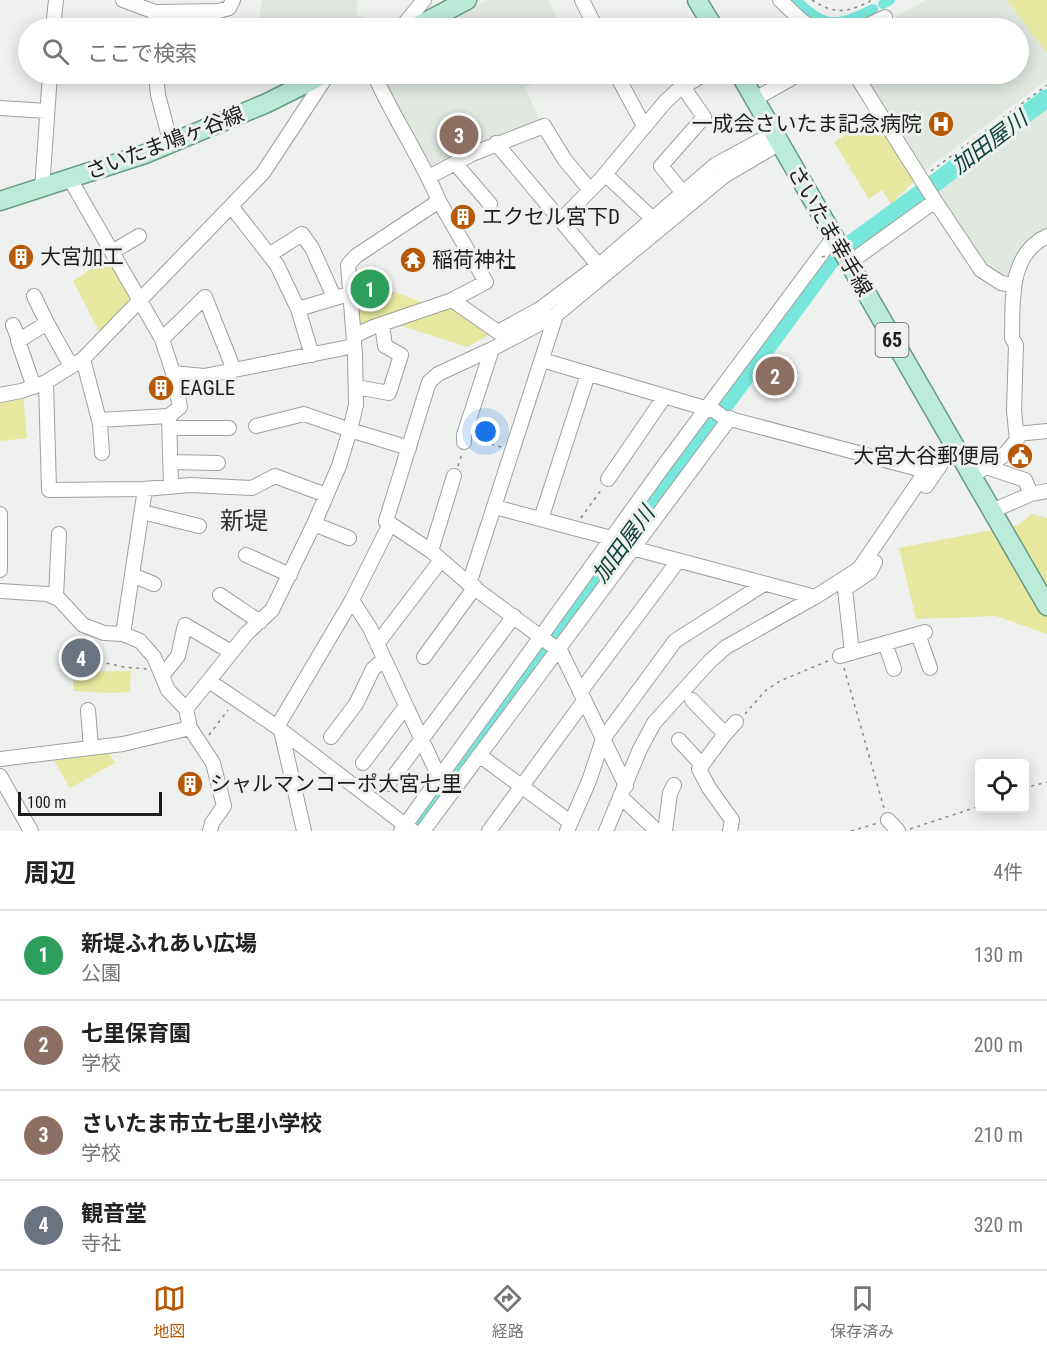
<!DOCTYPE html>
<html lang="ja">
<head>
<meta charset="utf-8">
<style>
  body { margin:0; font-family:"Roboto Condensed","Noto Sans JP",sans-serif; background:#f2f2f2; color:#222 }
  .controls { position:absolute; right:18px; bottom:18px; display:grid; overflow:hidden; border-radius:6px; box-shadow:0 3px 15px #0003 }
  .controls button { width:54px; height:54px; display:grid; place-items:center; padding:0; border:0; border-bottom:2px solid #e0e0e0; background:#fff; color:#222; font:30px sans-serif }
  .scale { position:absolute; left:18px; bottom:15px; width:144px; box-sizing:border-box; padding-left:6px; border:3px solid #1d1e1d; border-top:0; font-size:16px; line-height:21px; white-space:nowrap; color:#1d1e1d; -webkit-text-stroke:4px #eef1ee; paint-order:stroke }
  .you { position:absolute; left:486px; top:432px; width:21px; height:21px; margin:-15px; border:4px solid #fff; border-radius:50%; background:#1a73e8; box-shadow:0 0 0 9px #1a73e833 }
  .badge { display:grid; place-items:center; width:39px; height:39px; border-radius:50%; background:#b65806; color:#fff; font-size:20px; font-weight:700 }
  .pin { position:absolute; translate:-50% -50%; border:3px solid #fff; box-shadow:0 2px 6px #0006 }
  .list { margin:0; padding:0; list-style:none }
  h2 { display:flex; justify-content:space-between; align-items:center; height:78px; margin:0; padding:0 24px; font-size:26px }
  h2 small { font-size:20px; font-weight:400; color:#767676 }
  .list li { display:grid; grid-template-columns:39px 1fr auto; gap:18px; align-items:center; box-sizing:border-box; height:90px; padding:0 24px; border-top:2px solid #e0e0e0 }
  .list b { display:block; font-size:22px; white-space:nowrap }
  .list p { margin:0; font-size:20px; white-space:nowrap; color:#767676 }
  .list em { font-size:20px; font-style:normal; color:#767676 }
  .icon { flex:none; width:33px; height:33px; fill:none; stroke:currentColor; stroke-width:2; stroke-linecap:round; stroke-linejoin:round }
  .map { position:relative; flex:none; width:1047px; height:831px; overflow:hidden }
  .search { position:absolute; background:#fff; box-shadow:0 3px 15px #0003; left:18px; right:18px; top:18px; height:66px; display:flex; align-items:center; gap:15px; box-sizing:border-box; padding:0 21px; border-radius:33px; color:#767676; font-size:22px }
  .sheet { height:438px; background:#fff }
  nav { display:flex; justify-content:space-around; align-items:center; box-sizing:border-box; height:84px; border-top:2px solid #e0e0e0; background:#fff; font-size:16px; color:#767676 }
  nav a { display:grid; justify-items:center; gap:3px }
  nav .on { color:#b65806 }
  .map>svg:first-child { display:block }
  .built { fill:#dfe7df }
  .green { fill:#e6e89f }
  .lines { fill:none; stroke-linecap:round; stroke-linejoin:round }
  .canal { stroke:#77e7db; stroke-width:10 }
  .river { stroke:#77e7db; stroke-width:18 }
  .minor-casing { stroke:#9ea09e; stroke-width:16 }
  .major-casing { stroke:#689b86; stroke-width:21 }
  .path { stroke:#878987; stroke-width:1.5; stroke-dasharray:3 4.5; stroke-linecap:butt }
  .minor { stroke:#fff; stroke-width:14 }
  .major { stroke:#bcebd9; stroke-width:18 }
  .path-bridge { stroke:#878987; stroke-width:1.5; stroke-dasharray:3 4.5; stroke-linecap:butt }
  .labels { text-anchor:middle; stroke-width:6; stroke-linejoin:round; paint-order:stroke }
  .shield { fill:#eef1ee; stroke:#5c5d5c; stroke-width:1.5 }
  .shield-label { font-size:20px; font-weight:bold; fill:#1d1e1d }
  .poi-label { font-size:21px; fill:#1d1e1d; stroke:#eef1ee; text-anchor:start }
  .street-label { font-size:21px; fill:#1d1e1d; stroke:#eef1ee }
  .water-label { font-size:22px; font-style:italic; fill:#0c413c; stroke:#eef1ee }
  .quarter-label { font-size:24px; fill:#2e302e; stroke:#eef1ee }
</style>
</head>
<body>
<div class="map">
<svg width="1047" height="831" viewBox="0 0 1047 831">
  <rect width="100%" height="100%" fill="#eef1ee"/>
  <path class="built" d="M262,0H357V15L372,20L377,28H328L258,22Z
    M487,0H549L560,28H426Z
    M926,0H1007L1047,53V80L925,170L861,74H1018V28H877Z
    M378,74H560L525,87L540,122L433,172Z
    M1047,108V232L1014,265L1010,275L1002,278L983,263L934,191Z"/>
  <path class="green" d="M1007,0H1047V53Z
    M872,118L915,180L891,204L882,190L869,199L834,142Z
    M108,258L132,301L101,335L73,281Z
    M350,275L426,304L355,331Z
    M447,304L491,334L467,347L393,323Z
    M23,394L27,438L0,441V398Z
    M1032,514L1047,518V634L996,616L916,619L899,548L1018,525Z
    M131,671L130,692L109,693L73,691V672Z
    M109,753L115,763L70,788L54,761Z"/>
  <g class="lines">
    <path class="canal" d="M796,0C826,29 837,27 873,9
      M883,4L890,0"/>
    <path class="river" d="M931,186L1047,98
      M852,243L921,193
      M413,831L833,257"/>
    <g class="minor-casing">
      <path id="minor" d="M123,0L155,12L219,11L229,8L233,0
        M582,0L596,28
        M780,0L801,20L812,28
        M155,12L156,28
        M53,28L56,0
        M401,28L424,0
        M784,28L801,20
        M862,28L885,17
        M156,74L158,95L171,144
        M616,74L644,126
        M855,74L935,201L981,270L1001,283L1013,285
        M755,99L799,74
        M0,108L47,111
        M496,143L598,265
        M455,163L490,204
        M605,174L653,219
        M429,177L472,154L544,126L565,160L590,190
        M70,179L162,339L173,373L180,407L169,416L171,486
        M42,189L50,74
        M683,193L661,166L704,117L683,87
        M439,201L486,282L452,300
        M231,206L277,265L298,309L312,355
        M561,220L601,179L665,102L679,89L705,74
        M112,252L139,236
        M269,255L302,234L312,248L334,297
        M849,263L935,201
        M34,296L47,323L71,366
        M298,309L342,296
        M13,325L19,340
        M354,336L373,327L452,300L498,332L540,309L605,260L715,165L774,133
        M162,339L205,297L234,370
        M83,359L100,424L102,453
        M542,360L715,411L723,417L926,471L859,569L815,597L726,647L710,661L654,723L640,749L606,831
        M173,373L204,376L354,346
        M46,382L49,490L144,489L190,485L252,488L275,476L326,495
        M34,387L18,341L47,323
        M356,387L389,393L401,355L385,346L382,324
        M0,395L21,391L46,382L83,359L263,173L328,74
        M99,420L169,416
        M256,426L304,414L350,430L409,448
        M170,428H229
        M1017,434L1047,431
        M464,442V435L492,349
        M170,462L218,463
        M986,467L1025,480L1031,494
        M972,476L1003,456L1017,440L1014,411L1016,345L1012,338C1013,301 1008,255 1047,236
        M608,479L665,396
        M926,486L954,445
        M495,507L611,538L632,548L815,597
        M992,511L1031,494L1047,491
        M142,512L199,526
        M0,514V570
        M541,519L588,374
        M314,524L349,538
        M431,551L454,476
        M246,555L290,575
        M132,575L154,584
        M469,584L556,315
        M0,591L47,594L59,599L83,625L104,633L123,634L140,641L154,657L168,690L186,709L190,728L213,763L224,806L212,823L210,831
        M220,595L260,622
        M56,597L59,534
        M352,600L370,628L439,777
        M123,634L145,489
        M918,634L930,668
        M885,643L894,669
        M377,644L441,560
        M852,653L845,589L870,572L875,562L867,559
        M840,656L925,632
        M424,657L475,587
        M162,676L178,656L185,625L231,652
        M209,681L277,727L413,831
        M580,692L678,561
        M692,700L725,734
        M186,709L247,633L272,610L314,524L339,466L350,430L356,405L355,354L348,265L356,256L439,201C421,157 393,118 374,74
        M88,710L91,748
        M277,727L352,600L390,524
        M281,730L304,831
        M331,737L356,704L373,669L384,659
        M679,740L702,765
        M479,755L570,822
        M0,759L123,744L190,728
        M363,763L406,706
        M0,776L31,831
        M388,784L514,616
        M626,786L561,652L469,584L431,551L386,521L429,382L438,374L492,349L556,315L724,176L780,143
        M621,797L657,831
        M888,820L898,831
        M401,831L665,464L834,237
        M423,831L730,418
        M489,831L584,701
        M567,831L589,781L603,739L675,641L764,584
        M665,831L670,793L674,785
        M730,831L732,820L709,788L699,769L725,734L736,722"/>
    </g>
    <g class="major-casing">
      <path id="major" d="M697,0L714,28
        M414,28L467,0
        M740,74L1047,606
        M0,201L145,154L267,103L325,74"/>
    </g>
    <path class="path" d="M812,0C835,15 848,13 872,0
      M931,171L1047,85
      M477,439L501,447
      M458,466L462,454
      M581,518L601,490
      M92,660L124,667L147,669
      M844,668L884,808
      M745,714L765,691L780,681L828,661
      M209,735L228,710
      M1024,788L1047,782
      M910,829L980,806
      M851,831L878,823"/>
    <use href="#minor" class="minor"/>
    <use href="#major" class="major"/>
    <path class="path-bridge" d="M822,257L857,248"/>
  </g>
  <defs>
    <g id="hospital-disc" transform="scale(1.35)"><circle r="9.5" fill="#b65806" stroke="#eef1ee"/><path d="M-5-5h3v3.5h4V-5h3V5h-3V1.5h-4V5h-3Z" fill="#fff"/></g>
    <g id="building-disc" transform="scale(1.35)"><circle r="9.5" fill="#b65806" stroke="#eef1ee"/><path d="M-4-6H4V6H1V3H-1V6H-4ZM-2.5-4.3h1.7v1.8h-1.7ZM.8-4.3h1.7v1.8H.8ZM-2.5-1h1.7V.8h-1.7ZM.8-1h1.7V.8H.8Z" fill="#fff"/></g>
    <g id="temple-disc" transform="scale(1.35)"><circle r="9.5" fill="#b65806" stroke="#eef1ee"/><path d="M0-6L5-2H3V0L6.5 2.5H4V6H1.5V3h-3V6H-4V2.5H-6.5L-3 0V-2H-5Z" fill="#fff"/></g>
    <g id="civic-disc" transform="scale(1.35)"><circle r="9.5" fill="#b65806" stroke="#eef1ee"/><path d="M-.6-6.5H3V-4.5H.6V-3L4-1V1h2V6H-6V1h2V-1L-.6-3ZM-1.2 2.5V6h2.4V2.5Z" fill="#fff"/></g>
  </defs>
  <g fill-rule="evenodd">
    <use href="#hospital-disc" x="941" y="124"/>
    <use href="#building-disc" x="463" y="217"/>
    <use href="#building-disc" x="21" y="257"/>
    <use href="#temple-disc" x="413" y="260"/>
    <use href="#building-disc" x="161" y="388"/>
    <use href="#civic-disc" x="1020" y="456"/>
    <use href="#building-disc" x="190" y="784"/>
  </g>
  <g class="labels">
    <rect class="shield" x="875.5" y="323" width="33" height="34" rx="4.5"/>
    <g class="shield-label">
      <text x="892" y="347">65</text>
    </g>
    <g class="poi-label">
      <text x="922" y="131" text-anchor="end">一成会さいたま記念病院</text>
      <text x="482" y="224">エクセル宮下D</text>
      <text x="40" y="264">大宮加工</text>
      <text x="432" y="267">稲荷神社</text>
      <text x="180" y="395">EAGLE</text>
      <text x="1000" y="463" text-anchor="end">大宮大谷郵便局</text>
      <text x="210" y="791">シャルマンコーポ大宮七里</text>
    </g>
    <g class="street-label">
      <text transform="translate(165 143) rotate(-21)" y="7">さいたま鳩ヶ谷線</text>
      <text transform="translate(830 231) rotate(60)" y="7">さいたま幸手線</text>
    </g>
    <g class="water-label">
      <text transform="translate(989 142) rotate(-37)" y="8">加田屋川</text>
      <text transform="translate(623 544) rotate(-54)" y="8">加田屋川</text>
    </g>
    <g class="quarter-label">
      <text x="244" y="529">新堤</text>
    </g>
  </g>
</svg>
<div class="controls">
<button><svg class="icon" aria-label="locate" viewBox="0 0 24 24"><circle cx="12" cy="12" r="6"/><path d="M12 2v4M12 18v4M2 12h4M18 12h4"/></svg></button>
</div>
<div class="scale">100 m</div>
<div class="you"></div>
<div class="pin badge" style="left:370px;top:289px;background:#2e9e5b">1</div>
<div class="pin badge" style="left:775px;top:376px;background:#8d6e63">2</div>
<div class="pin badge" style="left:459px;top:135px;background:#8d6e63">3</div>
<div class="pin badge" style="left:81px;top:658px;background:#6b7280">4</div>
<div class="search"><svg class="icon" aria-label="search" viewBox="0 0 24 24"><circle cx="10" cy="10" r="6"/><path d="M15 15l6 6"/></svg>ここで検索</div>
</div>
<section class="sheet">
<h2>周辺<small>4件</small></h2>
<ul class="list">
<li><span class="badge" style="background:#2e9e5b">1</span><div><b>新堤ふれあい広場</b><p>公園</p></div><em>130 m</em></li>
<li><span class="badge" style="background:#8d6e63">2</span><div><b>七里保育園</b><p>学校</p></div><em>200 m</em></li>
<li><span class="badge" style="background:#8d6e63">3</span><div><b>さいたま市立七里小学校</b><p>学校</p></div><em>210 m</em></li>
<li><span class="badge" style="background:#6b7280">4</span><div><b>観音堂</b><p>寺社</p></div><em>320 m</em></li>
</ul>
</section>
<nav>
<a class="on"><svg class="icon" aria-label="map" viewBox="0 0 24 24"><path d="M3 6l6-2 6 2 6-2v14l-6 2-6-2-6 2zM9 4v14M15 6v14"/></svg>地図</a>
<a><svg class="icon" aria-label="directions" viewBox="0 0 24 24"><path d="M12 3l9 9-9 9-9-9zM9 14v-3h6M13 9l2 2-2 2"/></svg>経路</a>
<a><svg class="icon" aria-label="saved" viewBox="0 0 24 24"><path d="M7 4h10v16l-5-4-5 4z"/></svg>保存済み</a>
</nav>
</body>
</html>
